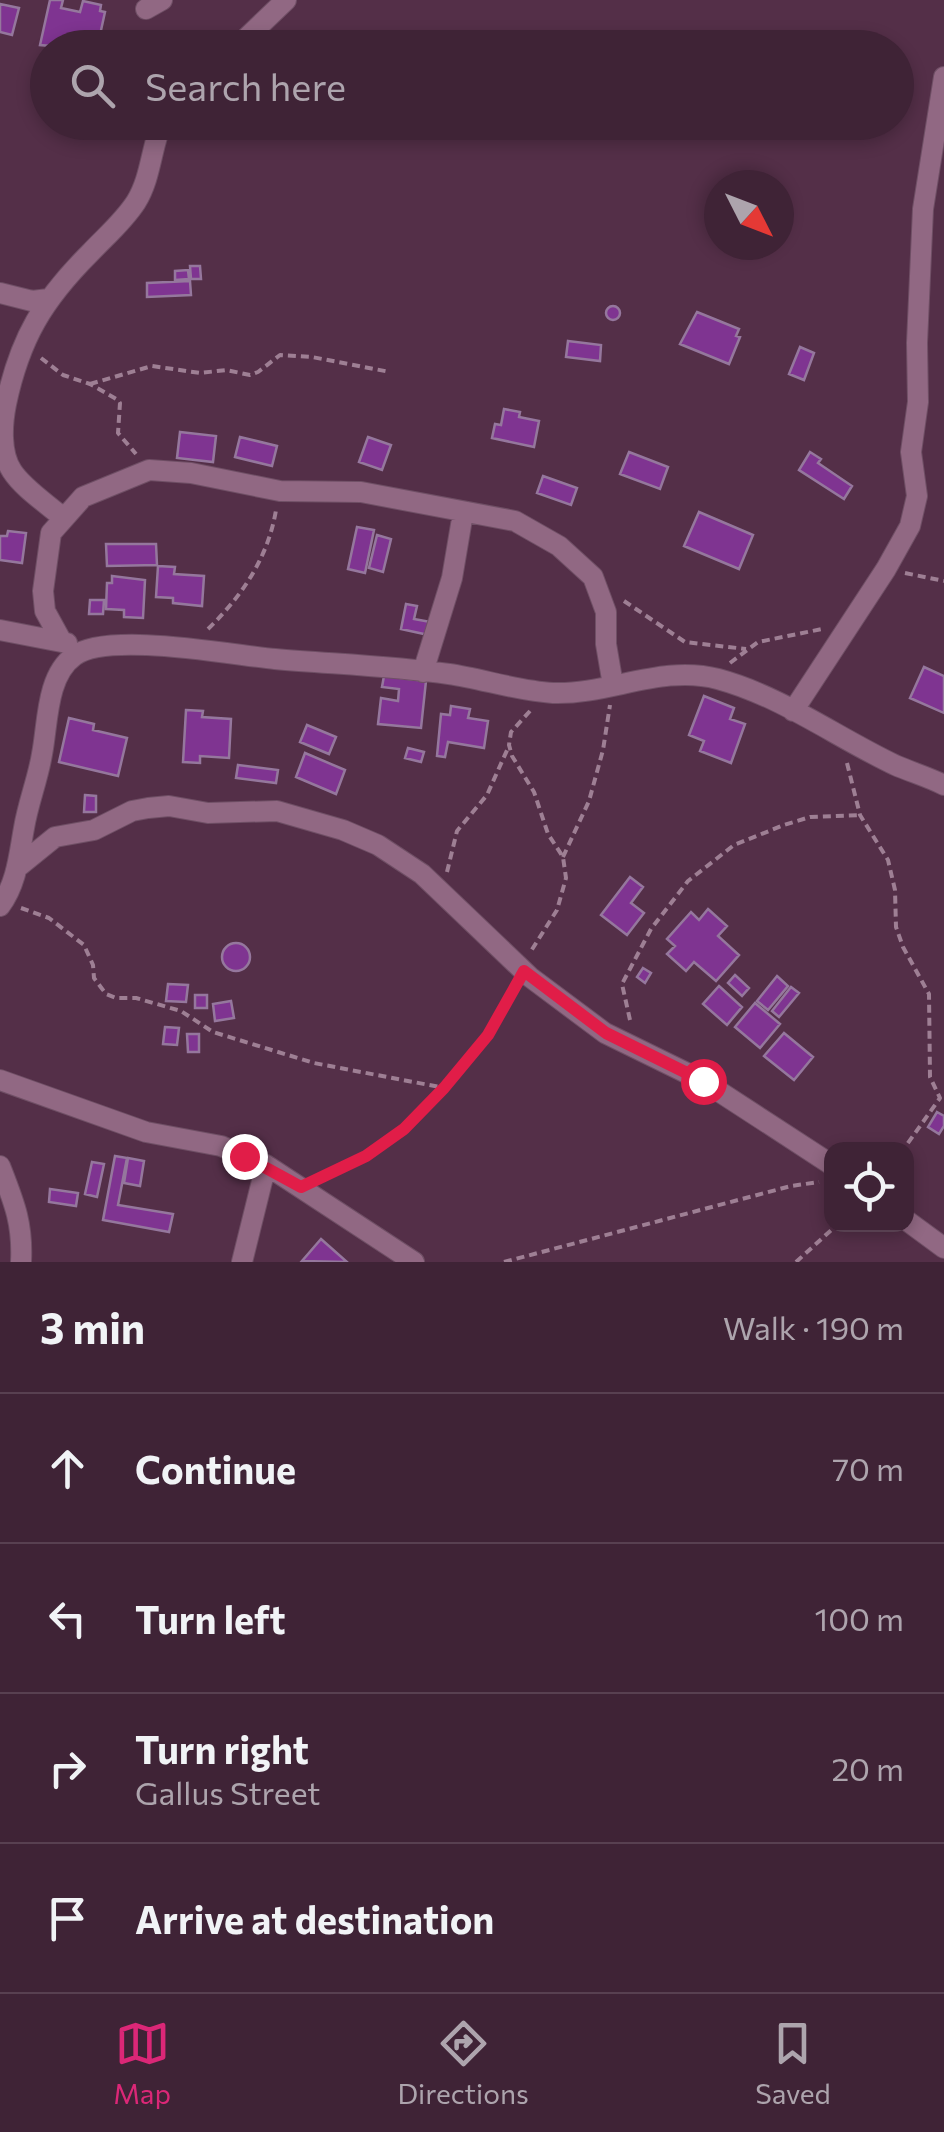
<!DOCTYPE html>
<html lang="en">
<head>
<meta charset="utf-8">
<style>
  body { margin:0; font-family:Commissioner,sans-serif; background:#462b3e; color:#f1f3f6 }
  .controls { position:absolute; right:30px; bottom:30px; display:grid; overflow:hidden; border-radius:20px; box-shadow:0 5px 15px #0003 }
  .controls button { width:90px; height:90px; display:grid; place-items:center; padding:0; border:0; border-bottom:2px solid #584051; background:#3f2336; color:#f1f3f6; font:50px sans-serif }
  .compass { position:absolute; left:704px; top:170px; width:90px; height:90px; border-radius:50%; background:#3f2336; box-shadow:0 5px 15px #0003; rotate:132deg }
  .stop { position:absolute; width:30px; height:30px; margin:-22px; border:8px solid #e11d48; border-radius:50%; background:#fff }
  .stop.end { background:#e11d48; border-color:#fff; box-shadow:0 2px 10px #0008 }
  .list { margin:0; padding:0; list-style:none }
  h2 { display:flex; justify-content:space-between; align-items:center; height:130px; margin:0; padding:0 40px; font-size:42px }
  h2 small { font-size:32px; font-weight:400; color:#ada4ad }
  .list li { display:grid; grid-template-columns:65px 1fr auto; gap:30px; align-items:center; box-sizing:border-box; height:150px; padding:0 40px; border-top:2px solid #584051 }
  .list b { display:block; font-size:38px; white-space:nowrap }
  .list p { margin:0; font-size:32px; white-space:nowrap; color:#ada4ad }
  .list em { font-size:32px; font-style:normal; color:#ada4ad }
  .icon { flex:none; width:55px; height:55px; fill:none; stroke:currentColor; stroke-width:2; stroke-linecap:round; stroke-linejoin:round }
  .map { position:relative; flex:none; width:944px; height:1262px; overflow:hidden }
  .search { position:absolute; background:#3f2336; box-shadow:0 5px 15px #0003; left:30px; right:30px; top:30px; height:110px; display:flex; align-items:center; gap:25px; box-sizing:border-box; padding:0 35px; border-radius:55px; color:#ada4ad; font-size:38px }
  .sheet { height:730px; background:#3f2336 }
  nav { display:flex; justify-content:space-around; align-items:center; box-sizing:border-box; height:140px; border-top:2px solid #584051; background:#3f2336; font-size:28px; color:#ada4ad }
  nav a { display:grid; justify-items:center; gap:5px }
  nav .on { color:#db2777 }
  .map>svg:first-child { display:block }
  .building { fill:#7f3491; stroke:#95779d; stroke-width:2.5 }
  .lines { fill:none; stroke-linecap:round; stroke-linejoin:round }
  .minor-casing { stroke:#6f4f65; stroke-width:22 }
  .path { stroke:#9e7f94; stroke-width:4; stroke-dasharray:8 5; stroke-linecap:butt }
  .minor { stroke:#916883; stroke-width:20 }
  .route { stroke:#e11d48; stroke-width:12 }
</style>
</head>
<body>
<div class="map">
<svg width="944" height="1262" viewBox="0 0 944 1262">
  <rect width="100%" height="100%" fill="#542f48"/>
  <path class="building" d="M50,0H63L61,8L80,12L83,1L101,5L100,11L105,12L98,44L78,40L76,48L40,45Z
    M0,4L19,8L12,35L0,32Z
    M190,266H200L201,279H191Z
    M188,270L189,279L175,280V271Z
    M190,281L191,295L147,297V283Z
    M606 313a7 7 0 1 1 14 0a7 7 0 1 1-14 0Z
    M697,312L739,329L736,336L740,337L729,364L680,344Z
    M568,341L601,345L600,361L566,357Z
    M800,347L814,353L804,380L789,374Z
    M504,409L520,412L519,417L539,421L534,447L492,438L495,424L501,425Z
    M180,432L216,436L213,462L177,458Z
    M240,437L277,446L272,466L235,457Z
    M368,437L391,445L382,470L359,462Z
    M629,452L668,467L660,489L620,474Z
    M810,452L821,459L818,463L852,486L844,499L799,470Z
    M543,476L577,488L571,505L537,493Z
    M699,512L753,535L739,569L684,546Z
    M357,527L374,530L365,573L348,569Z
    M8,531L26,533L22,563L0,560V536H7Z
    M377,535L391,539L383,572L369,568Z
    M106,544H156L157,565L107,566Z
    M158,566L175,567L174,574L204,576L202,606L173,603V598L156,597Z
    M112,576L145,580L143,618L124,617V610L106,609L107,583H112Z
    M90,600H104L103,614H89Z
    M406,604L417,606L414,619L436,623L433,636L401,629Z
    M924,667L944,676V713L910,698Z
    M384,676L426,681L421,728L378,724L381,698L398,701L399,689L382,687Z
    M704,696L734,708L730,719L745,724L731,763L700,751L704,741L689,735Z
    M451,706L470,709L468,718L488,721L484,748L448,742L445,757L437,756L441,714L450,715Z
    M186,710L203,711L202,717L231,719L229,758L200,756V763L183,762Z
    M69,718L94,724L93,730L127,738L118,776L59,762Z
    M307,725L336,737L329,754L300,742Z
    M408,748L424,752L421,762L405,758Z
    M305,753L345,770L336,794L296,777Z
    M238,765L278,770L276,783L236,778Z
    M85,795L96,796V812H84Z
    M630,877L643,887L631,903L644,913L627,935L601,915Z
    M708,909L727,926L718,936L739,955L716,981L694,962L686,971L667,954L675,946L667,939L691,912L699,920Z
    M222 957a14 14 0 1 1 28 0a14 14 0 1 1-28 0Z
    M643,968L651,973L645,983L637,977Z
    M735,975L749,988L742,996L728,983Z
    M777,976L788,986L768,1010L757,1001Z
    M168,984L188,985L186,1002L166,1001Z
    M719,986L742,1007L727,1025L703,1004Z
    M791,987L799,993L779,1017L772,1011Z
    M195,995H207V1008H195Z
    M231,1001L234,1018L215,1021L213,1004Z
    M755,1003L780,1024L760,1048L735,1027Z
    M165,1027L179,1028L177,1045L163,1044Z
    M784,1033L813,1057L794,1080L764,1056Z
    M187,1034H199V1052H188Z
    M937,1112L944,1116V1126L939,1134L928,1127Z
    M115,1156L127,1158L118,1205L173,1214L169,1232L103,1220Z
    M128,1158L144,1161L140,1186L124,1183Z
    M92,1162L104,1164L97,1197L85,1194Z
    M50,1189L78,1193L76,1206L49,1202Z
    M321,1239L347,1262L302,1261Z"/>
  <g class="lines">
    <g class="minor-casing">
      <path id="minor" d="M146,9L162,0
        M236,48L286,0
        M0,293L32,301L49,299
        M62,517C46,503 23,488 12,471C0,453 2,424 6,404C20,338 43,300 90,253C106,236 123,222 136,202C151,178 151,148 162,122
        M0,630L67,643
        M62,642L45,611L43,591L51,533L83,497L149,470L191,473L280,491L361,492L515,521L559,546L593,577L606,612V644L613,685
        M423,672L452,578L463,513
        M793,711L886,569L910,526L917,496L911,452L918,402L917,343L923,209L944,77
        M18,867L55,837L94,830L132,811L148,808L169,806L208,813L277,811L343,830L378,845L422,874L530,977L605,1033L703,1081L832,1165
        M0,906C17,883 19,855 24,828C28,803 38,779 42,754C48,724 46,676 74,656C107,631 232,655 275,659C333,664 391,666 449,674C483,679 518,691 553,693C609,695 662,664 718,679C781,696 836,737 895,765C911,772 928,777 944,785
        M0,1080L146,1132L221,1146L266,1165L414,1262
        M0,1166C14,1202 23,1223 21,1262
        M906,1220L944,1248
        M242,1262L266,1165"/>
    </g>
    <path class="path" d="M41,358L63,375L90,384L118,400L120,403L118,433L136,454
      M90,384L152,366L200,373L226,370L250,375L258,372L280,355L312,357L390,372
      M905,573L944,581
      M624,601L685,642L746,649
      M208,629C242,596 268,558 276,510
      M730,663L758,642L822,629
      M530,711L511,732L509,745L512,756L534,792L548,834L563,857L566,878L557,910L531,951
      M847,763L860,815L888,860L895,890L896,927L903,947L929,994L930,1077L940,1098L903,1150
      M563,857L589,801L603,750L610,705
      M447,872L457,831L487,795L508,748
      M21,908L49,918L84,945L93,965L94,978L106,994L116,998H136L181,1011L213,1032L314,1063L445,1088
      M630,1020L622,984L651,929L688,881L734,845L784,825L810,817L860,815
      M324,1176C392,1143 442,1099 486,1037C496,1023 503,1005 512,990
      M504,1262L791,1186L819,1182
      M796,1262L838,1224"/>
    <use href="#minor" class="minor"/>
  </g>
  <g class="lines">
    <path class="route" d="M244,1156L301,1187L366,1156L404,1129L444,1088L488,1035L524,971L606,1033L703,1081"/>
  </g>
</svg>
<div class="controls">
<button><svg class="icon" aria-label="locate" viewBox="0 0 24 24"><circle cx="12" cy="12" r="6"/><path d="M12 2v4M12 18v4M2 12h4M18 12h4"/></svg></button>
</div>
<svg class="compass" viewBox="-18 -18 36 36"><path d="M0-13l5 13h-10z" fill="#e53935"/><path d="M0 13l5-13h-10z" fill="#ada4ad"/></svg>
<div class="stop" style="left:703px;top:1081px"></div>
<div class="stop end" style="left:244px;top:1156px"></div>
<div class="search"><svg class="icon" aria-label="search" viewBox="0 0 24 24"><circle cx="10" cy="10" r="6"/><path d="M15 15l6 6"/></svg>Search here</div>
</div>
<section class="sheet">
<h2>3 min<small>Walk · 190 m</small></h2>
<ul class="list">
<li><svg class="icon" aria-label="ahead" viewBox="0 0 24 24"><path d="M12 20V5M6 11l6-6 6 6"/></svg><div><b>Continue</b></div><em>70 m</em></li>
<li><svg class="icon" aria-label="left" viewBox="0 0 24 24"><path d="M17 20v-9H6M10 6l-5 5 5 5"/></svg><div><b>Turn left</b></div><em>100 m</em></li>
<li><svg class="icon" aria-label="right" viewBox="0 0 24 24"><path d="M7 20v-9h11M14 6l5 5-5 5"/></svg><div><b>Turn right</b><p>Gallus Street</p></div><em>20 m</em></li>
<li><svg class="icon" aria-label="arrive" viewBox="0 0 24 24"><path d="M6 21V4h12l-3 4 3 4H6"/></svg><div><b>Arrive at destination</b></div></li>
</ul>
</section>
<nav>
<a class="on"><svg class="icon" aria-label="map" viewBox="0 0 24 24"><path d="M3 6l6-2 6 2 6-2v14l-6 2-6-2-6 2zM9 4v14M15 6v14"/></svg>Map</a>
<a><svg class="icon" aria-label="directions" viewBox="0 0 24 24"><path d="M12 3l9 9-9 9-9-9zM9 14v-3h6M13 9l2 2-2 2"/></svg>Directions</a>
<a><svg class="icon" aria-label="saved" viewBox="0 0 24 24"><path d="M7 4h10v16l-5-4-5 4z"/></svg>Saved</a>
</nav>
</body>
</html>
